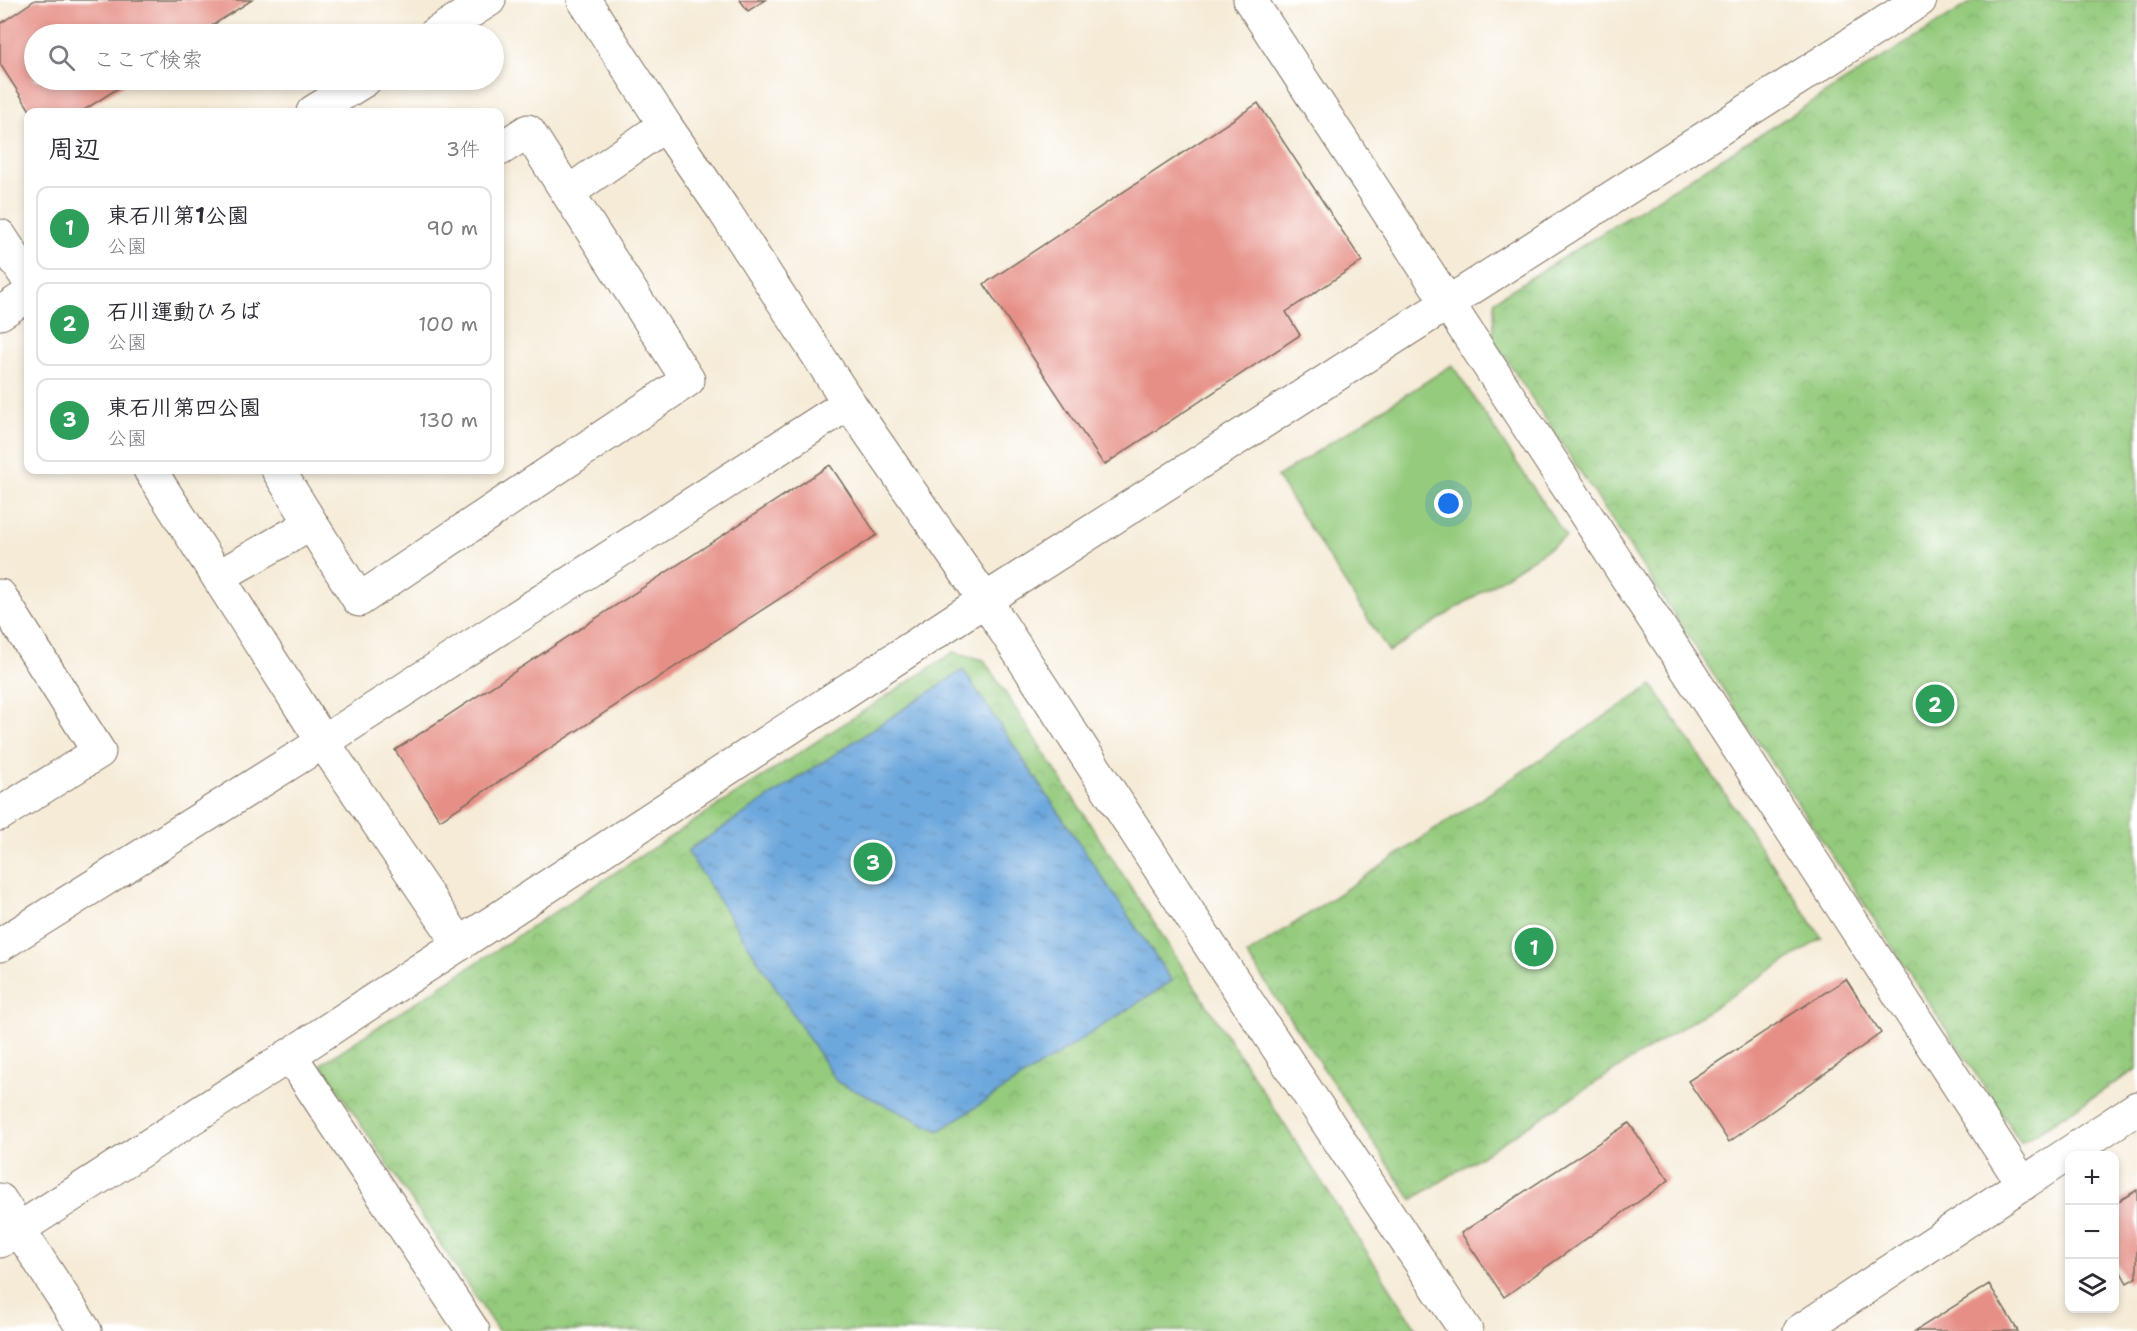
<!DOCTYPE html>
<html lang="ja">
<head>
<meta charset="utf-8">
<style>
  body { margin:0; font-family:"Shantell Sans","Klee One",sans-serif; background:#f2f2f3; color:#2b2b33 }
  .controls { position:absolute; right:18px; bottom:18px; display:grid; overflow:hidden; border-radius:12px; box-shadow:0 3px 9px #0003 }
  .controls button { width:54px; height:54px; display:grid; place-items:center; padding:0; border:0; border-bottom:2px solid #e1e1e2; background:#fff; color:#2b2b33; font:30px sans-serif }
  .you { position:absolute; left:1449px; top:504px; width:21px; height:21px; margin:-15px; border:4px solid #fff; border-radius:50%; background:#1a73e8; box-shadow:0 0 0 9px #1a73e833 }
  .badge { display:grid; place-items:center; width:39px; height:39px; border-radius:50%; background:#db2777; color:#fff; font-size:20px; font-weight:700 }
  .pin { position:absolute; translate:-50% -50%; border:3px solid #fff; box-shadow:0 2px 6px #0006 }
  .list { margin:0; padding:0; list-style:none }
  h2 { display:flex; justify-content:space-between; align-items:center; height:78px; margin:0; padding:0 24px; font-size:26px }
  h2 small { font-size:20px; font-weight:400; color:#7c7c81 }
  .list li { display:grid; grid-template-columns:39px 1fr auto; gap:18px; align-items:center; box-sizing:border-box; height:84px; margin:0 12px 12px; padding:0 12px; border:2px solid #e1e1e2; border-radius:12px }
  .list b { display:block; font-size:22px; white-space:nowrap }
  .list p { margin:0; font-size:20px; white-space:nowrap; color:#7c7c81 }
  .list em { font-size:20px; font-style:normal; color:#7c7c81 }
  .icon { flex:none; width:33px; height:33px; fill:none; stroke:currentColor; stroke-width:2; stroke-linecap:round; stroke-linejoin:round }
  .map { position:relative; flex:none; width:2137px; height:1331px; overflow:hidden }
  .search { position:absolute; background:#fff; box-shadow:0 3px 9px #0003; left:24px; top:24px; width:480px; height:66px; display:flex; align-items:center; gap:15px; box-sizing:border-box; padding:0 21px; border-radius:33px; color:#7c7c81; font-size:22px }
  .panel { position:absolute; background:#fff; box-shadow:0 3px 9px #0003; left:24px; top:108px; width:480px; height:366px; border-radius:12px }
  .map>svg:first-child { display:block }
  .park { fill:url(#park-crowns); stroke:#687a4e; stroke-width:1.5 }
  .garden { fill:#94cb7d; stroke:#687a4e; stroke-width:1.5 }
  .water { fill:url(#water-ripples); stroke:#54697e; stroke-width:1.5 }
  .building { fill:#e68f86 }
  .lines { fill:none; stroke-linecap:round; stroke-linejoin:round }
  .street-casing { stroke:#7c6e5f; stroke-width:35 }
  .secondary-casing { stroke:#7c6e5f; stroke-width:35 }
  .street { stroke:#fff; stroke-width:33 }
  .secondary { stroke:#fff; stroke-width:33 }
</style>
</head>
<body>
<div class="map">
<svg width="2137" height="1331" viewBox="0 0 2137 1331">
  <defs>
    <pattern id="park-crowns" width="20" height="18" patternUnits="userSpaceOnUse" patternTransform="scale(1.5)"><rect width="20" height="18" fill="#94cb7d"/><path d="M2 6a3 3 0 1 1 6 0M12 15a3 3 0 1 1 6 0" fill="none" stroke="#80ae6c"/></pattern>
    <pattern id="water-ripples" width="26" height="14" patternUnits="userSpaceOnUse" patternTransform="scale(1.5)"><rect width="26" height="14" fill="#6da8dd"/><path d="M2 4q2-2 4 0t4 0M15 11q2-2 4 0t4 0" fill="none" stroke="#5b89b3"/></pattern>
  </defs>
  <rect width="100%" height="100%" fill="#fff"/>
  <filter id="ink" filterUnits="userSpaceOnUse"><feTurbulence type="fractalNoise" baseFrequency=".0167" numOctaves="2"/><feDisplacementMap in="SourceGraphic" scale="12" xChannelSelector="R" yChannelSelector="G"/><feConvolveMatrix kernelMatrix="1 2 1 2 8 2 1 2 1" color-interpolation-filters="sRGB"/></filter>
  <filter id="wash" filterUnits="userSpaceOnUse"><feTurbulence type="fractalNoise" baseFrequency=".008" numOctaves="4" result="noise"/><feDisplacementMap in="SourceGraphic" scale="24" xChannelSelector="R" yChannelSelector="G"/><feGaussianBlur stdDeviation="1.35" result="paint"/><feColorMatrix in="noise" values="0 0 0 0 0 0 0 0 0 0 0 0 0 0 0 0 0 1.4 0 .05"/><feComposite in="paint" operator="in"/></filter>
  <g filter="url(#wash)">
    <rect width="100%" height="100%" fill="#f5ebd7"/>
    <path class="park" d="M1975,0H2137V1069L2021,1143L1493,339L1495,300Z
      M954,652L984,660L1418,1331H498L321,1064Z
      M1652,685L1822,938L1412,1200L1247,955Z"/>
    <path class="garden" d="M1452,365L1566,537L1389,652L1277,477Z"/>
    <path class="water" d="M963,670L1172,981L939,1131L837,1082L687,851Z"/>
    <g id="blocks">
      <path class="building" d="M35,0H252L199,34H34V80H131L81,112H31L0,64V24Z
        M740,0H765L748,11Z
        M1258,103L1362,261L1286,312L1300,335L1104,465L984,284Z
        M830,465L877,535L440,820L395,750Z
        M1846,979L1881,1033L1729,1142L1688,1081Z
        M1629,1123L1669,1180L1504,1297L1461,1233Z
        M2137,1190V1277L2127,1283L2114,1260V1204Z
        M1989,1284L2018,1331H1915Z"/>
    </g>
  </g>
  <g filter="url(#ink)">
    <use href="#blocks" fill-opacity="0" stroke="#7c6e5f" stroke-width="1.5"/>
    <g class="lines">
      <g class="street-casing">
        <path id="street" d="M569,192L665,125
          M0,236L28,279
          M150,470L323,742L460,944
          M278,470L359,600L688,380L528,131L500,149
          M218,577L311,524
          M0,596L99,752L0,814
          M0,945L323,742L849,403
          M290,1055L473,1331"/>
      </g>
      <g class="secondary-casing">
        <path id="secondary" d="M584,0L665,125L725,212L849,403L985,600L1211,947L1466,1331
          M1250,0L2023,1184
          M435,34L489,0
          M313,112L365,80
          M0,313L28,295
          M0,1200L85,1331
          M0,1241L290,1055L985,600L1920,0
          M1800,1331L2137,1108"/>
      </g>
      <use href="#street" class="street"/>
      <use href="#secondary" class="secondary"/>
    </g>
  </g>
</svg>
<div class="controls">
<button>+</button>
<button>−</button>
<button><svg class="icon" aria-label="layers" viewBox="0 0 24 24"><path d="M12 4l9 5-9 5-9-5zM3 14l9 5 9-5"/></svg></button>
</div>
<div class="you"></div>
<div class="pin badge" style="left:1534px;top:947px;background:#2e9e5b">1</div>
<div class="pin badge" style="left:1935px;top:704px;background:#2e9e5b">2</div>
<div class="pin badge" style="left:873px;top:862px;background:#2e9e5b">3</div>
<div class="search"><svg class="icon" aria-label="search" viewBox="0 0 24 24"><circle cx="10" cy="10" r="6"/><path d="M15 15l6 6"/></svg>ここで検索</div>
<section class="panel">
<h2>周辺<small>3件</small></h2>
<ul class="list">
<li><span class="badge" style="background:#2e9e5b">1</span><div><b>東石川第1公園</b><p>公園</p></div><em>90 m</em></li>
<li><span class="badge" style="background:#2e9e5b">2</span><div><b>石川運動ひろば</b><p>公園</p></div><em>100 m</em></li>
<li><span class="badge" style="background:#2e9e5b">3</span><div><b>東石川第四公園</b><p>公園</p></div><em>130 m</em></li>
</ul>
</section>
</div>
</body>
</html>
